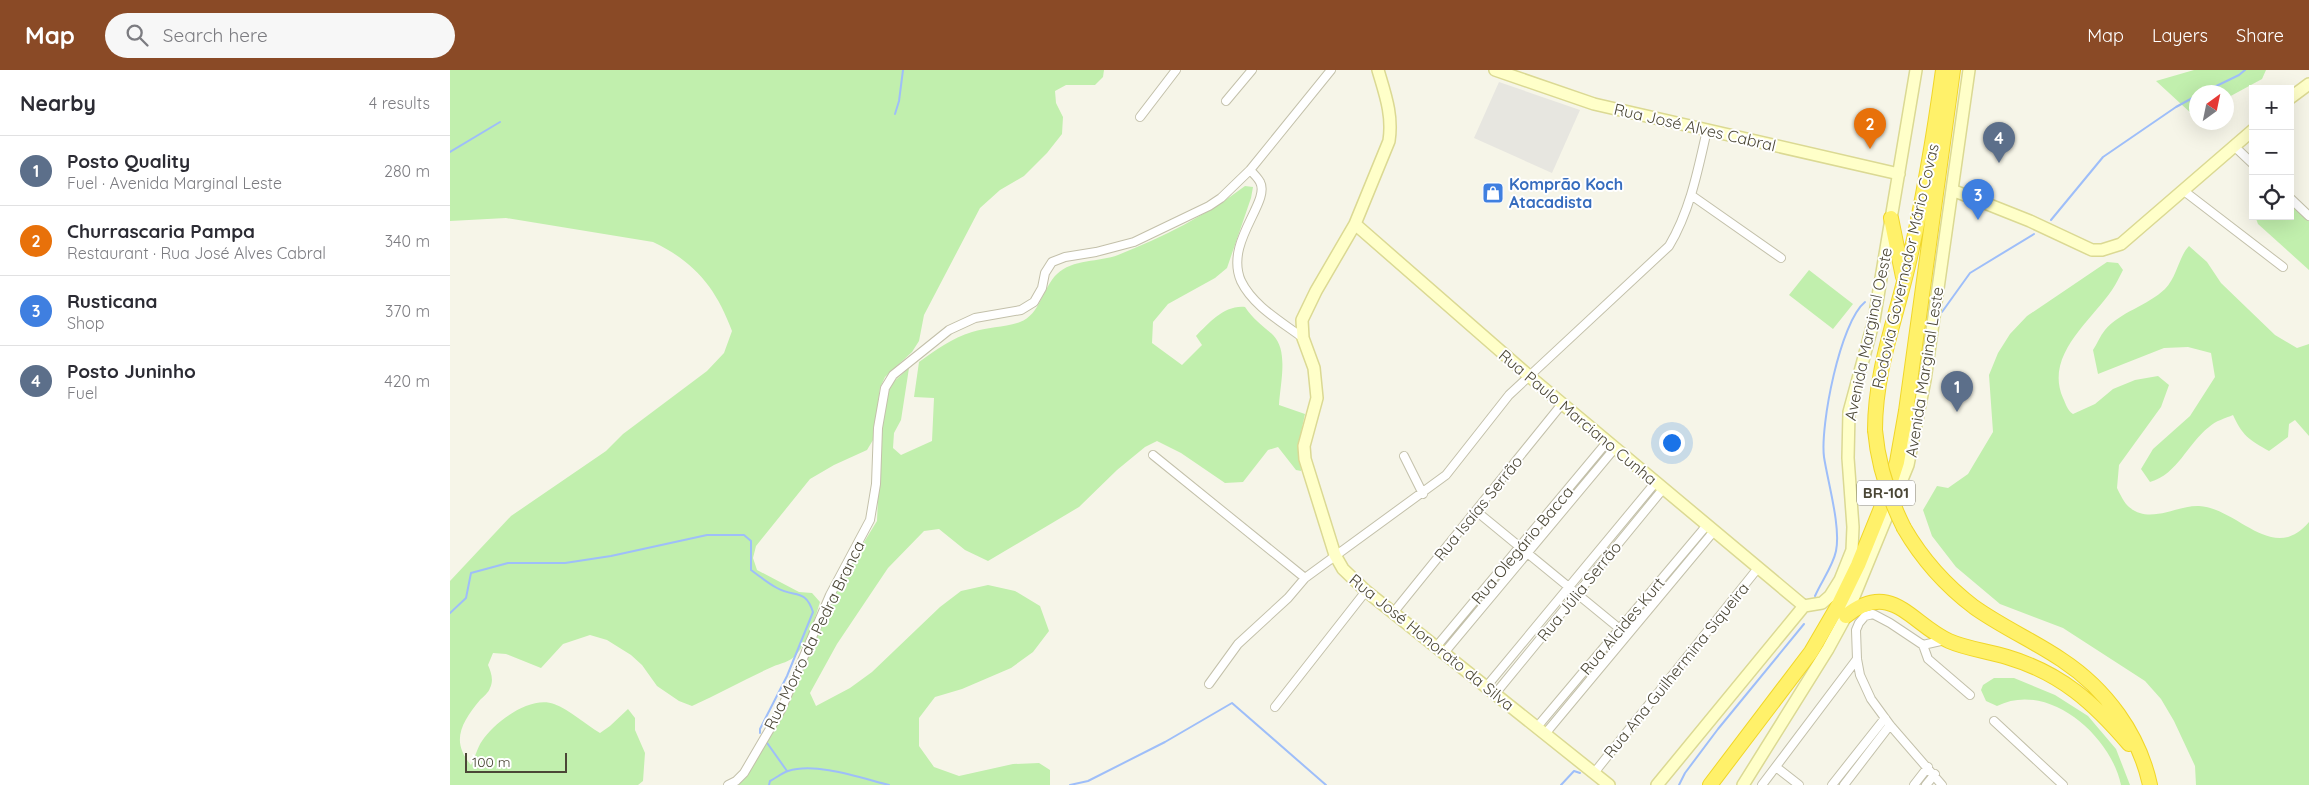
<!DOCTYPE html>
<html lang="en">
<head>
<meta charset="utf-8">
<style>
  body { margin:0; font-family:Quicksand,sans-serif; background:#f7f7f7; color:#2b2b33 }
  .controls { position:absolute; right:15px; top:15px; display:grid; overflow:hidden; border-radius:0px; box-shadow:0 5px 20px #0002 }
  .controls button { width:45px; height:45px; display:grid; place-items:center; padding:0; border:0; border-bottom:1px solid #e1e1e2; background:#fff; color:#2b2b33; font:25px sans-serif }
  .compass { position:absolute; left:1739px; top:15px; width:45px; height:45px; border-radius:50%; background:#fff; box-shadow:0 5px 20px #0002; rotate:33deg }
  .scale { position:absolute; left:15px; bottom:12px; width:102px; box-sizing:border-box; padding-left:5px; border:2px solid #4b4736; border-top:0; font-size:14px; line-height:18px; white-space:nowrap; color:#4b4736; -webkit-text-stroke:4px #fff; paint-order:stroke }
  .you { position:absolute; left:1221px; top:372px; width:18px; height:18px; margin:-12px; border:4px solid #fff; border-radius:50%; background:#1a73e8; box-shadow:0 0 0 8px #1a73e833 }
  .badge { display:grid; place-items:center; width:32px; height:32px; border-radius:50%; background:#8a4a26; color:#fff; font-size:16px; font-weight:700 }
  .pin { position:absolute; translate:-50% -41px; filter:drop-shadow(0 1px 2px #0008) }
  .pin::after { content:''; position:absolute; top:26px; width:18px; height:15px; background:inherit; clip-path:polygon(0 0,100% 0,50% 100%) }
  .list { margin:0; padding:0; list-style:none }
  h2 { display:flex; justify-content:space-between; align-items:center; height:65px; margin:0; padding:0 20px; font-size:21px }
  h2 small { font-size:16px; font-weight:400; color:#7c7c81 }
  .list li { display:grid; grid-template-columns:32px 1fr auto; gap:15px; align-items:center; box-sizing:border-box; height:70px; padding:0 20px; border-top:1px solid #e1e1e2 }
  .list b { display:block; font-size:19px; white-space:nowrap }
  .list p { margin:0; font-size:16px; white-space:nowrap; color:#7c7c81 }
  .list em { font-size:16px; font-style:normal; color:#7c7c81 }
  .icon { flex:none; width:28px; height:28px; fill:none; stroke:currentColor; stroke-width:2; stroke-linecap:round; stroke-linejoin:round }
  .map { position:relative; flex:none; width:1859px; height:715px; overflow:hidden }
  header { display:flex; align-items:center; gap:30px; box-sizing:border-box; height:70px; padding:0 25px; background:#8a4a26; color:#fff }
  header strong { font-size:24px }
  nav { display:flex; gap:28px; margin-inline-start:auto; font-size:18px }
  .search { width:350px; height:45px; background:#f7f7f7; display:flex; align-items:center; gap:12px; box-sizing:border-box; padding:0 18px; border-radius:28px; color:#7c7c81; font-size:19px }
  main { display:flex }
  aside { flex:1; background:#fff }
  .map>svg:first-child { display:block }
  .green { fill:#c1efad }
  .parking { fill:#e7e6e0 }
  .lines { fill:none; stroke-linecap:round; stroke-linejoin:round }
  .stream { stroke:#9ebef9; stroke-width:2 }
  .street-casing { stroke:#c3c0aa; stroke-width:10 }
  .secondary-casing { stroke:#dbd993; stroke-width:14 }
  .highway-casing { stroke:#f0d629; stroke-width:16 }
  .street { stroke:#fff; stroke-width:8 }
  .secondary { stroke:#ffffc9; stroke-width:11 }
  .highway { stroke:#fff16a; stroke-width:14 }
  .highway-bridge-casing { stroke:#f0d629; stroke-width:16; stroke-linecap:butt }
  .highway-bridge { stroke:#fff16a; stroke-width:14 }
  .labels { text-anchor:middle; stroke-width:4; stroke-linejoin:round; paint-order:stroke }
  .shield { fill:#fff; stroke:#817e72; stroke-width:1 }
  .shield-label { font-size:15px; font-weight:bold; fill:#4b4736 }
  .street-label { font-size:16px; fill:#4b4736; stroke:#fff }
  .shop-label { font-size:16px; font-weight:bold; fill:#366cbe; stroke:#fff; text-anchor:start }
</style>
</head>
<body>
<header>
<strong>Map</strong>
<div class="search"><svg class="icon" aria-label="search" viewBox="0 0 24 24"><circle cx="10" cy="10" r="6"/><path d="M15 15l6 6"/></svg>Search here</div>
<nav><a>Map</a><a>Layers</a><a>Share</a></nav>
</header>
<main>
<aside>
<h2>Nearby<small>4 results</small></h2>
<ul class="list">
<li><span class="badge" style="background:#5c6f8a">1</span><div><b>Posto Quality</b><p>Fuel · Avenida Marginal Leste</p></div><em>280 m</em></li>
<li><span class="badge" style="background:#e8710a">2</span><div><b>Churrascaria Pampa</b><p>Restaurant · Rua José Alves Cabral</p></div><em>340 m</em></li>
<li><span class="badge" style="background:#3f7fe0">3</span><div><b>Rusticana</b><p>Shop</p></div><em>370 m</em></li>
<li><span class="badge" style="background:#5c6f8a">4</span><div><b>Posto Juninho</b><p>Fuel</p></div><em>420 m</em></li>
</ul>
</aside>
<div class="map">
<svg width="1859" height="715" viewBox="0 0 1859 715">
  <rect width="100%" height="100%" fill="#f6f5e8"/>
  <path class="green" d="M0,0H654L653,7L645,15H616L605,21L606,33L613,47L612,64L597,83L574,106L550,120L530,138L474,245L469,271L462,282L435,307L430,318L423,370L417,380L384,395L360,409L306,476L303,488L307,500L349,522L362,523L370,532C365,549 358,571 346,585C340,592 331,593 322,597C295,609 269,624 242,636L229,631L207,616L192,595L181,585L157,570L140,565L113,574L91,598L56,584L43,583L38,595C41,602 44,610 40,618C39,622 33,627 30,630C12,652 0,671 21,695C25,688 27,678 32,671C44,652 81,625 104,634C120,640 135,654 150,663L160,656L178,639L185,648V660L195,683L193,711L188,715H0V511L61,446L156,381L173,364L257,301L274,283L282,261C266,218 245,192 203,172L56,148L0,151Z
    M1744,0H1816L1812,9L1777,28L1776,22H1746V43L1743,45L1706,11Z
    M795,116L803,117L801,128L777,198L765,208L718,234L703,252L702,273L732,295L752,275L746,266C759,253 774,235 795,237C804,250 812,255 823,265C839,281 830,314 829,335L855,344L849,372L851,401L846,400L828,377L818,380L793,412L775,413L731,383L707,371L695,377L667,400L629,437L538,491L515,480L489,459L474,461L438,498L387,574L360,623L366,636L400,618L422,602L490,537L511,521L538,515L565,521L590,536L599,561L583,582L561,598L512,619L485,627L469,648V676L484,697L509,706L563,694L589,693L600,700V715H284L298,703L381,526L427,451L431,356L440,315L459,298L451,350L444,363L443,378L451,385L482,371L484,328L464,327L469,292C486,280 502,268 522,262C537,257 555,257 570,252C590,245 593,217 607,204C622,189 650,192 668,185C713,167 757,145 795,116Z
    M1840,127L1859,142V200L1808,154L1805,146H1840Z
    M1739,176L1757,192L1771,213L1825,265L1847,278L1859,274V366L1845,350L1839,354L1838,367L1819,381C1799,370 1792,365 1783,345C1776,348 1765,351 1759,357C1737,374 1728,404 1700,412L1691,399L1703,379L1740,346L1765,307L1761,283L1738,277L1714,278L1648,304L1643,280C1647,274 1650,266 1655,260C1670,242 1697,236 1715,219C1727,207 1729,186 1739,176Z
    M1657,192L1668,193L1673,200C1670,206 1666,214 1662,220C1642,250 1594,285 1613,328C1616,334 1617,340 1623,344L1645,334L1663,319L1685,310L1708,306L1719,315L1711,337L1669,395L1667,418C1670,424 1674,433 1679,437C1700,455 1727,435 1749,436C1788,438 1823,495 1859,452V715H1746L1745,696L1724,651L1711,629L1695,611L1613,558L1550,534L1506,497L1482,466L1473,440L1487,416L1498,418L1518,404L1543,362L1539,305L1548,283L1560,264L1577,246Z
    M1359,200L1403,234L1383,259L1339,225Z
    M1544,608H1564L1605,625L1638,646L1666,679L1680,715H1671C1661,666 1598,610 1547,636L1536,631L1531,620L1533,615Z"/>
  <path class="parking" d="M1049,12L1130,40L1102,103L1024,68Z"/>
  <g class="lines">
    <path class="stream" d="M1754,22L1789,5L1795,0
      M445,44L449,31L453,0
      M0,82L50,52
      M1601,150L1653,87L1726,37L1746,26
      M1492,242L1520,203L1584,164
      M1365,526C1371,512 1383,496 1386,481C1391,457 1378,413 1374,387C1370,356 1390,252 1415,232
      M0,543L16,528L21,503L58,493H115L161,486L257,465H294L301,471V500C309,506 318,513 327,518C345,528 355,518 363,542L337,606L310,659V663
      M315,670L337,701
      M319,715L320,711C326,708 332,703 338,701C366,692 411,708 439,715
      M620,715L638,711L715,672L782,633L876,715
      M1111,715L1124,701L1130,703
      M1229,715L1235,703L1268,659L1354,554"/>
    <g class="street-casing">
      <path id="street" d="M776,31L802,0
        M690,47L726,0
        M1784,76L1803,94
        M800,100C804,104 808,108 810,112C821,132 774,172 791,211C803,236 832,252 853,268
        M1734,121L1833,197
        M1241,125L1331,188
        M1840,128L1859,146
        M703,385L855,508
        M954,386L973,424
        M1026,441L1170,559
        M943,543L1112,334
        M1473,575L1495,570
        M986,577L1157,372
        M994,583L1165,378
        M759,614L788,574L838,528L855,508L996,405L1059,325L1219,176C1240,141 1248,100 1257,60
        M1036,617L1205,413
        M1045,624L1213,419
        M825,637L916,521
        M1544,651L1613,715
        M1087,657L1257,455
        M1095,664L1264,461
        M1326,697L1349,715
        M1144,703L1308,498
        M278,715L286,711L294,703L331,640L380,525L420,450L426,414L428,358L435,318L443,305L499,260L525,248L571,240L584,232L592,218L595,203L602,192L615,187L646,182L684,172L759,136L771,128L800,100L881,0
        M1312,715L1407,589
        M1382,715L1435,648
        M1394,715L1440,655
        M1464,715L1478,697
        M1476,715L1485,704
        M1492,715L1440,655L1421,629L1410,605L1407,589L1406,560L1409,553L1415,546L1423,544L1440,553L1473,575L1478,589L1520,625"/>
    </g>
    <g class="secondary-casing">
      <path id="secondary" d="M928,0C935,24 943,45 939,71L905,154L866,221L852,250L853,268L864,298L867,328L854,376L855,389L885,485L893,499L916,521L1159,715
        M1045,0L1144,34L1449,104
        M1840,28L1859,14
        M1502,120L1580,151L1642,180H1652L1671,174L1803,60
        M905,154L1079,306L1354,536
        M1354,536L1372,533L1380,526L1390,510L1402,480L1403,457L1398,388L1399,342L1424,250L1466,0
        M1207,715L1354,536
        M1293,715L1378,579L1396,546L1458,395L1475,310L1519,0"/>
    </g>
    <g class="highway-casing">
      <path id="highway" d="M1441,148L1453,207
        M1425,360C1425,302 1445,251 1458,196C1473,131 1484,66 1493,0
        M1454,458C1472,489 1495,515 1524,537C1552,557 1584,571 1612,590C1656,619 1689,664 1700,715
        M1396,546C1442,509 1461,554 1499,571C1517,579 1538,581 1557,587C1611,603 1644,633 1679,674
        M1260,715L1361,582L1389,534L1408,495L1436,426L1447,392L1456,341L1503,0"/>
    </g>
    <use href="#street" class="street"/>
    <use href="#secondary" class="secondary"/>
    <use href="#highway" class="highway"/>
    <g class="highway-bridge-casing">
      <path id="highway-bridge" d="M1425,360C1428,395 1438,426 1454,458"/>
    </g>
    <use href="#highway-bridge" class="highway-bridge"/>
  </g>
  <defs>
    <g id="shop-square" transform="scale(1.125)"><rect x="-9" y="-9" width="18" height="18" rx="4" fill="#3f7fe0" stroke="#fff"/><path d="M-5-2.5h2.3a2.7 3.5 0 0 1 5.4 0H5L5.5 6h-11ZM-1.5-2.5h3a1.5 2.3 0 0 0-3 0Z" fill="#fff"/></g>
  </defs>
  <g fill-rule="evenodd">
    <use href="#shop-square" x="1043" y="123"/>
  </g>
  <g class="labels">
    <rect class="shield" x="1407" y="410.5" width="58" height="25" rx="4"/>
    <g class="shield-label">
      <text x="1436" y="428">BR-101</text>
    </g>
    <g class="street-label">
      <text transform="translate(1245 57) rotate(13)" y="6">Rua José Alves Cabral</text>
      <text transform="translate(1455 196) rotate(-77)" y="6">Rodovia Governador Mário Covas</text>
      <text transform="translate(1418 264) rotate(-78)" y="6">Avenida Marginal Oeste</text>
      <text transform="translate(1474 302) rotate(-81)" y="6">Avenida Marginal Leste</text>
      <text transform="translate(1128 347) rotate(40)" y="6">Rua Paulo Marciano Cunha</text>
      <text transform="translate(1028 438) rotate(-51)" y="6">Rua Isaías Serrão</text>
      <text transform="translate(1072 475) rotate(-50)" y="6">Rua Olegário Bacca</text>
      <text transform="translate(1129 521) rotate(-51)" y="6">Rua Júlia Serrão</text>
      <text transform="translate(1172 556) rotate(-50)" y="6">Rua Alcides Kurt</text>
      <text transform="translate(364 565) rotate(-64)" y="6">Rua Morro da Pedra Branca</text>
      <text transform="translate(982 572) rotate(39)" y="6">Rua José Honorato da Silva</text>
      <text transform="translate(1226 600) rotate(-51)" y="6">Rua Ana Guilhermina Siqueira</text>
    </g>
    <g class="shop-label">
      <text x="1059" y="120">Komprão Koch<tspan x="1059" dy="18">Atacadista</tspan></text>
    </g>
  </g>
</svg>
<div class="controls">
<button>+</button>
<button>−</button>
<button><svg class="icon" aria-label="locate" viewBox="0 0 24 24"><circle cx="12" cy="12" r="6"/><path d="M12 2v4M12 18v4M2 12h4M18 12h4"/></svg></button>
</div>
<svg class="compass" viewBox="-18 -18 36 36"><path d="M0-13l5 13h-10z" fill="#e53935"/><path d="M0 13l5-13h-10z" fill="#7c7c81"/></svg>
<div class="scale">100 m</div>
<div class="you"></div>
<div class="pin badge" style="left:1507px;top:342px;background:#5c6f8a">1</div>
<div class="pin badge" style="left:1420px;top:79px;background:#e8710a">2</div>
<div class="pin badge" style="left:1528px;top:150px;background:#3f7fe0">3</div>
<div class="pin badge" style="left:1549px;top:93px;background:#5c6f8a">4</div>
</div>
</main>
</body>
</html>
